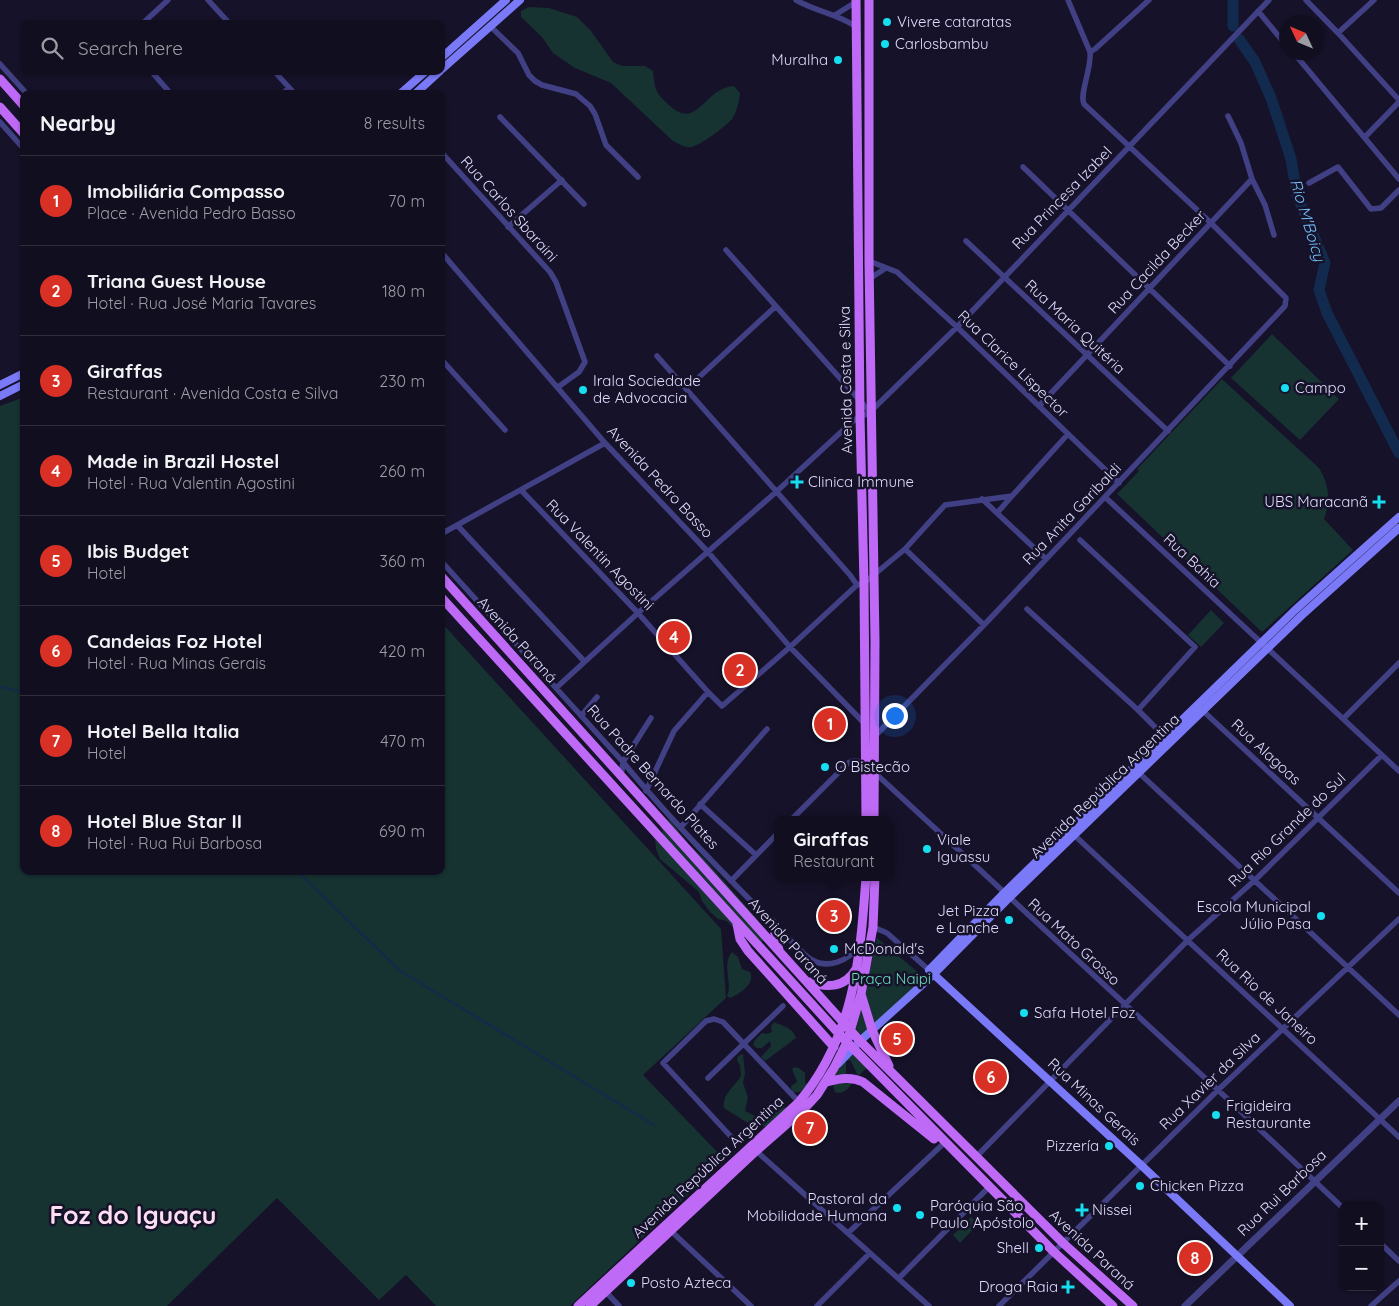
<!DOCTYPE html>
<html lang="en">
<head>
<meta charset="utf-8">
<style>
  body { margin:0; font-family:Quicksand,sans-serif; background:#191728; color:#f1f3f6 }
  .controls { position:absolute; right:15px; bottom:15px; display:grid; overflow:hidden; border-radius:10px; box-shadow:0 1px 4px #0004 }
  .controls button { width:45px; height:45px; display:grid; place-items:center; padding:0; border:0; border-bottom:1px solid #302e3d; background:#100e1f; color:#f1f3f6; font:25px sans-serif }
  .compass { position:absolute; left:1279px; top:15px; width:45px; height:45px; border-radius:50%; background:#100e1f; box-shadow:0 1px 4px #0004; rotate:314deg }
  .you { position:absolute; left:894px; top:715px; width:18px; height:18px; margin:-12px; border:4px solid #fff; border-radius:50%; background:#1a73e8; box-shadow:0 0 0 8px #1a73e833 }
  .badge { display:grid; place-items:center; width:32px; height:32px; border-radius:50%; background:#d93025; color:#fff; font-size:16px; font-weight:700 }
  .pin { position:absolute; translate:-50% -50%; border:2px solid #fff; box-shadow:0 1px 5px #0006 }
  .popup { position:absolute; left:774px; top:816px; width:120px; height:65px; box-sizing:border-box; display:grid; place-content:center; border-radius:10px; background:#100e1f; filter:drop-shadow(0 1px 4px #0005); font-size:16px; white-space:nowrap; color:#9c9ca4 }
  .popup b { font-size:19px; color:#f1f3f6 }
  .popup::after { content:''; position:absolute; left:50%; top:100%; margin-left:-10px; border:10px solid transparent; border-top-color:#100e1f }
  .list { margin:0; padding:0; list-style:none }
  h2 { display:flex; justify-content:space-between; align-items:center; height:65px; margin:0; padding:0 20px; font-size:21px }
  h2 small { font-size:16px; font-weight:400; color:#9c9ca4 }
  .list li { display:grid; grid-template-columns:32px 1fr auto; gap:15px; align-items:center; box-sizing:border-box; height:90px; padding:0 20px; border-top:1px solid #302e3d }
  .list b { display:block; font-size:19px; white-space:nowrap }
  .list p { margin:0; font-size:16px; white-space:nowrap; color:#9c9ca4 }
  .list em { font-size:16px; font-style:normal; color:#9c9ca4 }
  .icon { flex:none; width:28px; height:28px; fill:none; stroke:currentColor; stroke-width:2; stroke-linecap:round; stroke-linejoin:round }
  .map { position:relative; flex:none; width:1399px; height:1306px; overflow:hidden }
  .search { position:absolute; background:#100e1f; box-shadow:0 1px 4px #0004; left:20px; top:20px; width:425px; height:55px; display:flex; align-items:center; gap:12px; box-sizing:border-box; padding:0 18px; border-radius:10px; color:#9c9ca4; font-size:19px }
  .panel { position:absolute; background:#100e1f; box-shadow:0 1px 4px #0004; left:20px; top:90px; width:425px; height:785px; border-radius:10px }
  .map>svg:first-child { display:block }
  .green { fill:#163231 }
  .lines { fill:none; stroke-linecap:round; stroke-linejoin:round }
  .stream { stroke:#122a4d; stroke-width:2 }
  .river { stroke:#122a4d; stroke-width:11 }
  .minor { stroke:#424085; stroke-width:5.5 }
  .tertiary { stroke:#424085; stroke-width:7 }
  .secondary { stroke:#7a79f7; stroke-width:8 }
  .primary { stroke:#bf6af6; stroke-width:9 }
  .poi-dot { fill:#15def0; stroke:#161229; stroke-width:2 }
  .labels { text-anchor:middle; stroke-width:5; stroke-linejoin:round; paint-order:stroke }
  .poi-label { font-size:15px; fill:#dfdcfd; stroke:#161229; text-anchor:start }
  .street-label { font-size:15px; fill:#dfdcfd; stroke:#161229 }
  .park-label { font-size:15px; fill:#6bdabc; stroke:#161229 }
  .water-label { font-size:16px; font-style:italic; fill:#71bbf6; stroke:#161229 }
  .town-label { font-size:25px; font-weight:bold; fill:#fddef2; stroke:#161229 }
</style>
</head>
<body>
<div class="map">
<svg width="1399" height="1306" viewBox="0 0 1399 1306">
  <rect width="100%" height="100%" fill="#161229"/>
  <path class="green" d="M529,7L549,8L577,17L591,31L613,62L622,66H645L653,71C655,90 655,92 669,105C698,132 703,88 734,86L740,93C739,102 737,112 732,119C725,127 702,144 692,147C685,148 679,144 673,141L611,83L575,68L553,53L542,37L521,17V11Z
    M1272,334L1339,399L1300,440L1231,378Z
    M1222,379L1319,468C1329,484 1331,501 1324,519L1353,550L1262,632L1117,494L1139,471L1137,469Z
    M24,397V871H441V622L721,929L726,998L643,1075L725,1160L570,1306H436L406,1275L379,1300L277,1198L167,1306H0V406Z
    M1211,610L1224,623L1201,647L1188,635Z
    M661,817L671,821L689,845L703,857L757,919L763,927L766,937L760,944L741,935L727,921L718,919L710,912L702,901L699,892L660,859L656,849L655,839L665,838L661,828Z
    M877,938L925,978L862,1036L856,1029Z
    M732,952L738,957L742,969L750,972C756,983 739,995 730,998L727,996C733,982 721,965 732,952Z
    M774,1022C783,1026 793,1028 796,1038L765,1061L761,1057L771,1046L770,1041L762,1048H757L753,1045L755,1040L762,1033L767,1034L772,1032L771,1026Z
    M743,1054L745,1074L743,1083L748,1097L745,1111L759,1118C765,1111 769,1104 780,1102L784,1105L786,1111L770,1127L751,1125L724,1108C721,1095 736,1085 741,1076L740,1065L737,1061L738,1056Z
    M855,1054L868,1067L858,1076L851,1061L849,1060L846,1061V1074L853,1082C848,1089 843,1095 835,1092C828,1074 839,1066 851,1055Z
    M794,1067L799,1068L805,1073V1083L809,1084C804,1091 800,1093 792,1092L791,1086L797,1082L792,1069Z
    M971,1217L978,1224L960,1243L953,1235Z"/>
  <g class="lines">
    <path class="stream" d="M0,687L24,692
      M297,871L399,970L654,1125"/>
    <path class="river" d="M1233,0V26
      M1239,39L1255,62L1271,98L1291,159L1297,195L1325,263L1319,290L1327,313L1399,453"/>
    <path class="minor" d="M208,0L230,24
      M796,0C815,11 837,14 855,26
      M1306,0L1338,33L1399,100
      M1258,11L1286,45
      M835,15L856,2
      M142,24L168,0
      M490,26L518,53L529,75L535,81L542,85L576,94L590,106L595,114L606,145L638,177
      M1338,33L1374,0
      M1090,52L1095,49L1149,0
      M1293,52L1399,179
      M0,64L27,94
      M151,71L171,94
      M274,71L295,94
      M282,94L289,88
      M1228,116L1241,143L1252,179
      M500,117L584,204
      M0,122L24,149
      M1365,137L1399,102
      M441,152L550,272L556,282L585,362L579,372L558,387
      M1023,167L1230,366
      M1309,183L1338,167L1371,209L1381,208L1399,190
      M508,227L562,180
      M966,241L1168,431
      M726,250L870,412
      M441,252L605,443L708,552L790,647L866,725
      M869,261L897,272L957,327L1119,483
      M869,279L886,268
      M657,356L850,575L857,585
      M441,359L505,430
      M697,379L776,306
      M1039,406L1252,179L1265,205L1274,235
      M521,490L638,613L708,692L722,706L790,647L857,585L864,583L905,549L945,505L1012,496L1068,434
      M1105,497L1399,771
      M982,499L1046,559
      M997,513L1012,496
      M457,525L584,661
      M441,534L605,443
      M1080,540L1195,647L1138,710
      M905,549L984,625
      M441,561L623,762C678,829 741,891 802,952C805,955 808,958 812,960C828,969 848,961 858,947
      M1027,609L1138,710L1165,737
      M556,688L638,613L776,492L853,421L870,412L957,327L1269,0
      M1201,709L1399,893
      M581,716L597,697
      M1344,718L1399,663
      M874,737L984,625L1285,306L1286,298L1211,223L1084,104C1079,94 1092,68 1090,52L1068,0
      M1137,771L1399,1015
      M874,772L1218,1090L1343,1208
      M621,776L623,762L651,718
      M646,791L674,731L708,692
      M700,804L756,855
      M791,820L848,763C856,758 860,762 866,767
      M681,827L767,729
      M1073,834L1399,1137
      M731,881L778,833
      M873,927L887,933L929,970
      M708,1078L783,1006
      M734,1140L663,1063L706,1021L714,1019L723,1022L799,1102
      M754,1149L929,1306
      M977,1156L1188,940L1255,880L1382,755
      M671,1231L751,1306
      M848,1233L942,1145
      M1380,1243L1399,1261
      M899,1278L989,1187
      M605,1291L619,1306
      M817,1306L870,1253
      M999,1306L1218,1090L1399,919
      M1371,1306L1399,1281"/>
    <path class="tertiary" d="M1185,1306L1399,1101"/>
    <path class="secondary" d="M441,58L506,0
      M441,70L520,0
      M400,94L426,71
      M415,94L440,71
      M0,385L24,373
      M0,396L24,384
      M838,1064L860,1041L934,974L1009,898L1301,616L1399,528
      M1290,1306L1141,1165L929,970L1004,893L1295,610L1399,517"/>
    <path class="primary" d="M856,0L860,417L864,583L866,820
      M869,0V261L875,641L874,820
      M0,79L24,106
      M0,107L24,134
      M441,576L860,1041L1063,1243L1133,1306
      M441,597L840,1035L1054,1252L1113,1306
      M772,922L779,950
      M737,924L740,939L748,951L834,1047
      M806,981C826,988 844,989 856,969
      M861,994L872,1030L889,1066
      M826,1082C839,1079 850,1076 863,1082L934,1139
      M578,1306L799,1102C854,1036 860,960 866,877
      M590,1306L756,1151L805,1108L817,1095L834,1068L847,1042L861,994L873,927L875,877"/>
  </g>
  <g class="poi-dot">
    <circle cx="887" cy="22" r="5"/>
    <circle cx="885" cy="44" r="5"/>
    <circle cx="838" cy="60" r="5"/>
    <circle cx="1285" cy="388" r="5"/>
    <circle cx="583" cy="390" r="5"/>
    <path d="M794.5 474.5h5v5h5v5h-5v5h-5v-5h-5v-5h5z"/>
    <path d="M1376.5 494.5h5v5h5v5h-5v5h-5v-5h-5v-5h5z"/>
    <circle cx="825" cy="767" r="5"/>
    <circle cx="927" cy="849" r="5"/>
    <circle cx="1321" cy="916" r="5"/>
    <circle cx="1009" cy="920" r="5"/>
    <circle cx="834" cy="949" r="5"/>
    <circle cx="1024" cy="1013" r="5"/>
    <circle cx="1216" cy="1115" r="5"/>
    <circle cx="1109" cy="1146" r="5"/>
    <circle cx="1140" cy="1186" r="5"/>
    <circle cx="897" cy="1208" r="5"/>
    <path d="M1079.5 1202.5h5v5h5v5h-5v5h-5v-5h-5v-5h5z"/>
    <circle cx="920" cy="1215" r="5"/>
    <circle cx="1039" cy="1248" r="5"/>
    <circle cx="631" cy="1283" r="5"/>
    <path d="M1065.5 1279.5h5v5h5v5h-5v5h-5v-5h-5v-5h5z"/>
  </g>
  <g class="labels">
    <g class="poi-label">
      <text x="897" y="27">Vivere cataratas</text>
      <text x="895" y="49">Carlosbambu</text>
      <text x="828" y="65" text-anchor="end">Muralha</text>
      <text x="593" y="386">Irala Sociedade<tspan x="593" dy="17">de Advocacia</tspan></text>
      <text x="1295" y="393">Campo</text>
      <text x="808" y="487">Clinica Immune</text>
      <text x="1368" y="507" text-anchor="end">UBS Maracanã</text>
      <text x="835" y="772">O Bistecão</text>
      <text x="937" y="845">Viale<tspan x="937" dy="17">Iguassu</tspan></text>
      <text x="1311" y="912" text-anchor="end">Escola Municipal<tspan x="1311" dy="17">Júlio Pasa</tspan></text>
      <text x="999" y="916" text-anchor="end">Jet Pizza<tspan x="999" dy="17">e Lanche</tspan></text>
      <text x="844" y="954">McDonald's</text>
      <text x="1034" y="1018">Safa Hotel Foz</text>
      <text x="1226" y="1111">Frigideira<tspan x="1226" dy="17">Restaurante</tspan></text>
      <text x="1099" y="1151" text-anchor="end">Pizzería</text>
      <text x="1150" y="1191">Chicken Pizza</text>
      <text x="887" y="1204" text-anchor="end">Pastoral da<tspan x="887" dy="17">Mobilidade Humana</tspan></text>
      <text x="930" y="1211">Paróquia São<tspan x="930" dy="17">Paulo Apóstolo</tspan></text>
      <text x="1092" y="1215">Nissei</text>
      <text x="1029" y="1253" text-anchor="end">Shell</text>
      <text x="641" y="1288">Posto Azteca</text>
      <text x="1058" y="1292" text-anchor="end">Droga Raia</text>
    </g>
    <g class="street-label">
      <text transform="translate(1062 198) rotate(-46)" y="5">Rua Princesa Izabel</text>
      <text transform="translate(509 209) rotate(48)" y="5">Rua Carlos Sbaraini</text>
      <text transform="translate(1157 262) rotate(-47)" y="5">Rua Cacilda Becker</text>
      <text transform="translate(1075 327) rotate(43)" y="5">Rua Maria Quitéria</text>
      <text transform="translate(1013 364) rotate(44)" y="5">Rua Clarice Lispector</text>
      <text transform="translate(846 380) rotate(-91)" y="5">Avenida Costa e Silva</text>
      <text transform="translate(660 482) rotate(47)" y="5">Avenida Pedro Basso</text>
      <text transform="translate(1072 514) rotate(-46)" y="5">Rua Anita Garibaldi</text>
      <text transform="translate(600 555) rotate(46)" y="5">Rua Valentin Agostini</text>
      <text transform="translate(1192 561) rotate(43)" y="5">Rua Bahia</text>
      <text transform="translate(517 640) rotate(48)" y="5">Avenida Paraná</text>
      <text transform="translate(1266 752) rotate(43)" y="5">Rua Alagoas</text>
      <text transform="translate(653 777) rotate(48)" y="5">Rua Padre Bernardo Plates</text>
      <text transform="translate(1105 786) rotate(-44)" y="5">Avenida República Argentina</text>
      <text transform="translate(1287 830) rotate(-44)" y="5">Rua Rio Grande do Sul</text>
      <text transform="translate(788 941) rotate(48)" y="5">Avenida Paraná</text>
      <text transform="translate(1074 942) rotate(43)" y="5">Rua Mato Grosso</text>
      <text transform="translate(1267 997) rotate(43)" y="5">Rua Rio de Janeiro</text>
      <text transform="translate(1210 1081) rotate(-44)" y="5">Rua Xavier da Silva</text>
      <text transform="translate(1094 1102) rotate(43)" y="5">Rua Minas Gerais</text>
      <text transform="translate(708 1167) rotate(-43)" y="5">Avenida República Argentina</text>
      <text transform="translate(1282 1193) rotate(-44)" y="5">Rua Rui Barbosa</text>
      <text transform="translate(1092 1250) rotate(43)" y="5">Avenida Paraná</text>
    </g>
    <g class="park-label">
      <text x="891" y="984">Praça Naipi</text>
    </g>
    <g class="water-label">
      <text transform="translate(1308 220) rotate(73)" y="6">Rio M'Boicy</text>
    </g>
    <g class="town-label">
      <text x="133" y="1224">Foz do Iguaçu</text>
    </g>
  </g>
</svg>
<div class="controls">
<button>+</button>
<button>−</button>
</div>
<svg class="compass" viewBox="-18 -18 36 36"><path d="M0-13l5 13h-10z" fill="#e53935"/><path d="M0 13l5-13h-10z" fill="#9c9ca4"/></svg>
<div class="you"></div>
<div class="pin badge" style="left:830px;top:724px">1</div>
<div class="pin badge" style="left:740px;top:670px">2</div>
<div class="pin badge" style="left:834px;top:916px">3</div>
<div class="popup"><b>Giraffas</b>Restaurant</div>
<div class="pin badge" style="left:674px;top:637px">4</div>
<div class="pin badge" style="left:897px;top:1039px">5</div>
<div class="pin badge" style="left:991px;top:1077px">6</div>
<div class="pin badge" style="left:810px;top:1128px">7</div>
<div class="pin badge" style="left:1195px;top:1258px">8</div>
<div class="search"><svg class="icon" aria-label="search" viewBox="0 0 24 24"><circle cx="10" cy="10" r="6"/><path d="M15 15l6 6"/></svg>Search here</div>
<section class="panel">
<h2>Nearby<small>8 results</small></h2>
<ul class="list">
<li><span class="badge">1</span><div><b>Imobiliária Compasso</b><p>Place · Avenida Pedro Basso</p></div><em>70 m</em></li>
<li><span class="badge">2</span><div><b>Triana Guest House</b><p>Hotel · Rua José Maria Tavares</p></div><em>180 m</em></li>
<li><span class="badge">3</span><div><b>Giraffas</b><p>Restaurant · Avenida Costa e Silva</p></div><em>230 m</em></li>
<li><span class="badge">4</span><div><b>Made in Brazil Hostel</b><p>Hotel · Rua Valentin Agostini</p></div><em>260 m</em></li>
<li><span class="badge">5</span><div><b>Ibis Budget</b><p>Hotel</p></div><em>360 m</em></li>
<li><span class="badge">6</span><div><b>Candeias Foz Hotel</b><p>Hotel · Rua Minas Gerais</p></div><em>420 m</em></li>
<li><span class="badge">7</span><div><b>Hotel Bella Italia</b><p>Hotel</p></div><em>470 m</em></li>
<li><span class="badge">8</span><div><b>Hotel Blue Star II</b><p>Hotel · Rua Rui Barbosa</p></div><em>690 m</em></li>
</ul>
</section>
</div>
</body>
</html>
